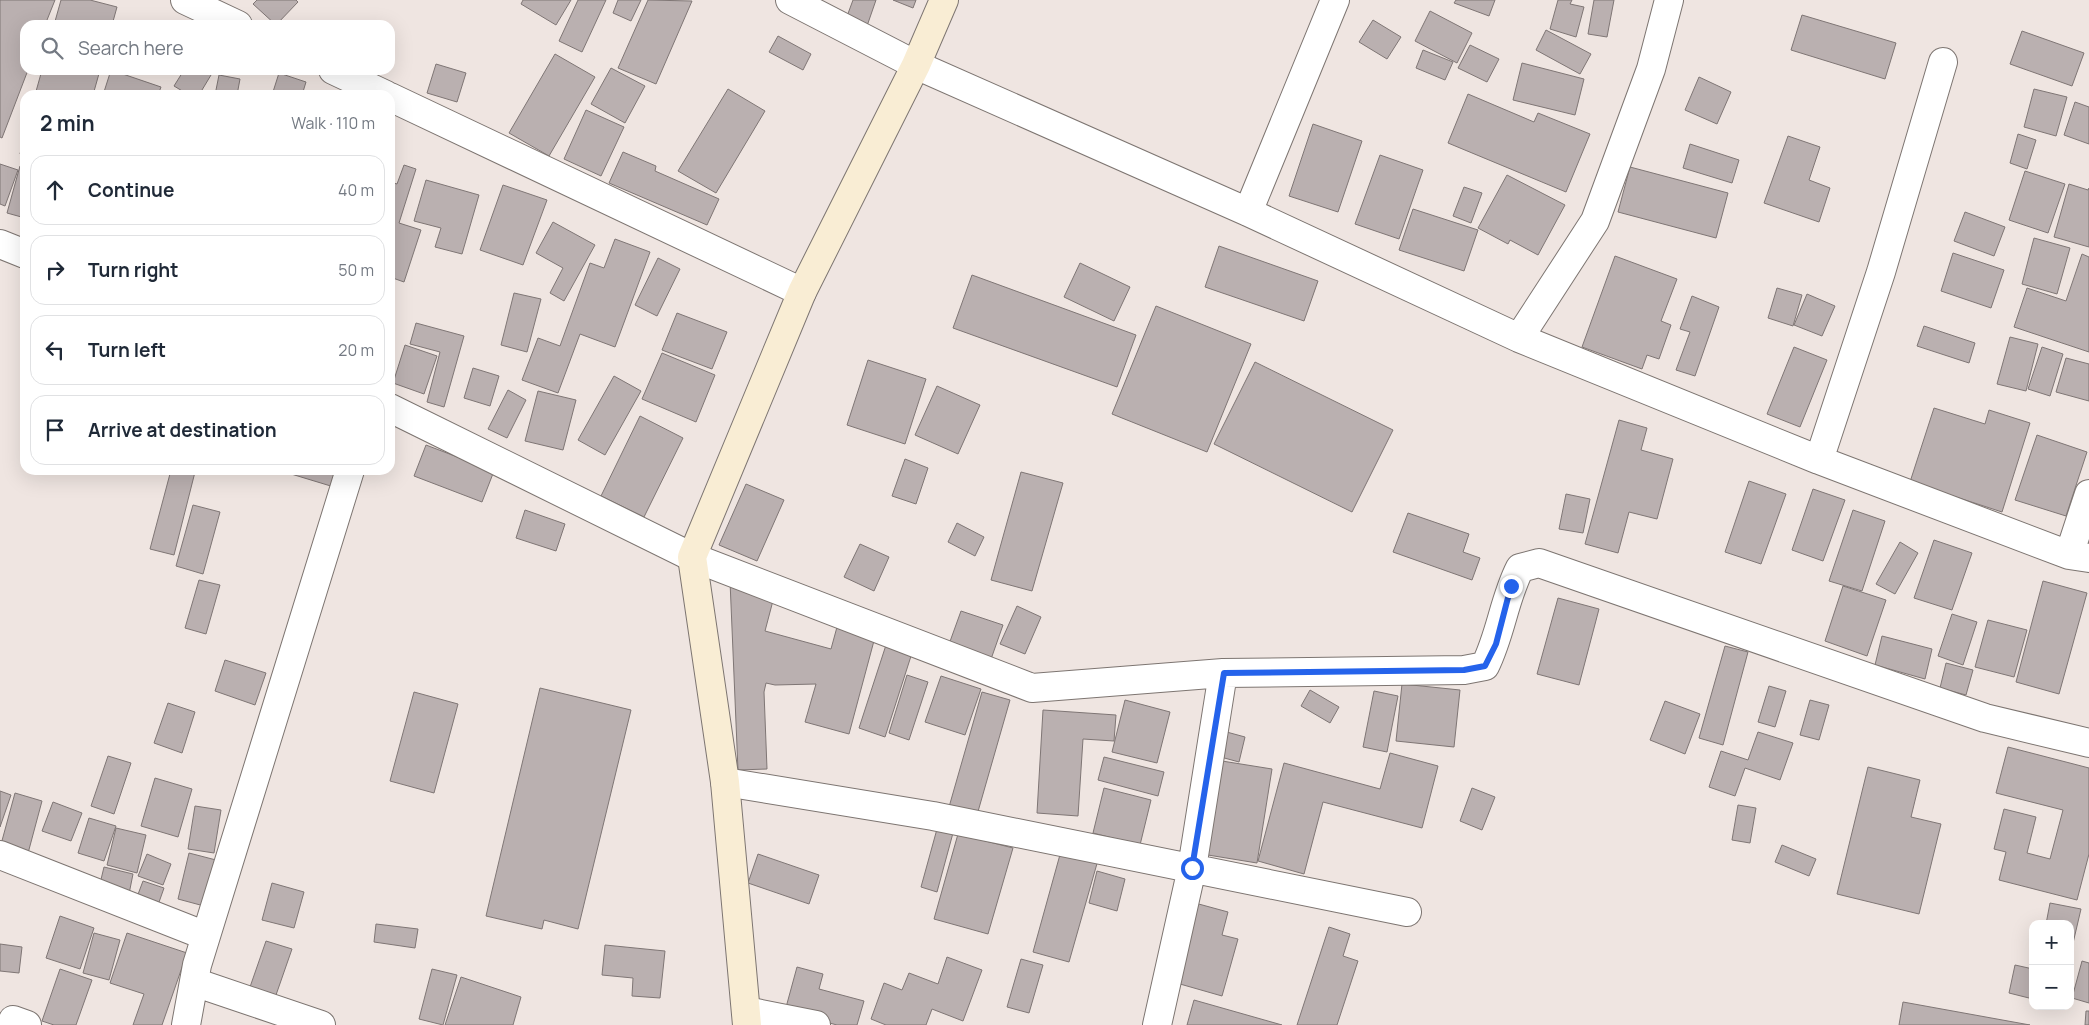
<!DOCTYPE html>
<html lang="en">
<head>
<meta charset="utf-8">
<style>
  body { margin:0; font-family:Manrope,sans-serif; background:#f6f6f7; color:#1f2937 }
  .controls { position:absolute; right:15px; bottom:15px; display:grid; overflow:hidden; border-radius:10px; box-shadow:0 5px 20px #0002 }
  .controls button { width:45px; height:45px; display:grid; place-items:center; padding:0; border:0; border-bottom:1px solid #e0e1e3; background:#fff; color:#1f2937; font:25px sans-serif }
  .stop { position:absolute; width:15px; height:15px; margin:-11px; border:4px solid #2563eb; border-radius:50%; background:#fff }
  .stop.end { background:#2563eb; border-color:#fff; box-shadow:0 1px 5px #0008 }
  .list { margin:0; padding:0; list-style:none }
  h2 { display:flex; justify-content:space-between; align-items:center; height:65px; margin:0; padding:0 20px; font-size:21px }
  h2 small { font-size:16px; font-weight:400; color:#747a83 }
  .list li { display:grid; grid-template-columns:32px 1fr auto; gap:15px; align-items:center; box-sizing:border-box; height:70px; margin:0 10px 10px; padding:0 10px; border:1px solid #e0e1e3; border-radius:15px }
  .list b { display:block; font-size:19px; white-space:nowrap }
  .list em { font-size:16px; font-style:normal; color:#747a83 }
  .icon { flex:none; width:28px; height:28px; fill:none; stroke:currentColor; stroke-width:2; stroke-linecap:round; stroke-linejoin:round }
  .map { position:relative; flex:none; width:2089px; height:1025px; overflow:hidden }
  .search { position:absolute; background:#fff; box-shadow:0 5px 20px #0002; left:20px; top:20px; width:375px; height:55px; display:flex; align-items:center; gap:12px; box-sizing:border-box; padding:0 18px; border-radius:15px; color:#747a83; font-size:19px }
  .panel { position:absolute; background:#fff; box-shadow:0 5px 20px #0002; left:20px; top:90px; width:375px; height:385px; border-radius:15px }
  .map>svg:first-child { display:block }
  .building { fill:#bab0b0; stroke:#7f7675 }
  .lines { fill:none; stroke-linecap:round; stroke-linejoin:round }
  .street-casing { stroke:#7d7571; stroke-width:30 }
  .secondary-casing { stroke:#7d7571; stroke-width:30 }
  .street { stroke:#fff; stroke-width:28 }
  .secondary { stroke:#f9edd4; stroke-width:28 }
  .route { stroke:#2563eb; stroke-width:6 }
</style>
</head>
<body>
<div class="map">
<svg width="2089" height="1025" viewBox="0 0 2089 1025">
  <rect width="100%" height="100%" fill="#efe5e1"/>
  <path class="building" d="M0,0H55L45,25H25V70H28L2,138L0,137Z
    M61,0H90L117,7L112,25H54Z
    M257,0H296L298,2L276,25L253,4Z
    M523,0H571L556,25L521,4Z
    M578,0H606L582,52L559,41Z
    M618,0H641L631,21L613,13Z
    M648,0L692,1L656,84L618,68Z
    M853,0H876L867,26L846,19Z
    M893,0H916L913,8Z
    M1456,0H1495L1489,16L1454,3Z
    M1558,0H1572L1570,4L1584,7L1576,37L1550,29Z
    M1594,0H1614L1607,37L1588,34Z
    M1430,11L1472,33L1457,63L1415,41Z
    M1802,15L1896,43L1885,79L1791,50Z
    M1373,20L1401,37L1387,59L1359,42Z
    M1546,30L1591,54L1580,74L1536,50Z
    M2022,31L2084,53L2072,86L2010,64Z
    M778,36L811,54L803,70L769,52Z
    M1470,45L1499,59L1487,82L1458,68Z
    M1423,50L1453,62L1445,80L1416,68Z
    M555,54L595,77L549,156L509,133Z
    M1522,63L1584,79L1575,115L1513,100Z
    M436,64L466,73L457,102L427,93Z
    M611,68L645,86L625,123L591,104Z
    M42,70H100L93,95H35Z
    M111,70L161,87L158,95H103Z
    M184,70H214L199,95H189L174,86Z
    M279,73L306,82L302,95H272Z
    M219,75L240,79L237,95H215Z
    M1699,77L1731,92L1717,124L1685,110Z
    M728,89L765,111L716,193L678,171Z
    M2034,89L2067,97L2056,136L2024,127Z
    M1468,94L1534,122L1538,113L1590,134L1566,192L1448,143Z
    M2075,102L2089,107V144L2064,135Z
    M586,110L624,127L601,176L564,159Z
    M1313,124L1362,141L1338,212L1289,196Z
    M25,134V155L20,154Z
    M2018,134L2036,140L2027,169L2010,163Z
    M1788,136L1820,147L1809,180L1830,188L1819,222L1764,203Z
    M1690,144L1739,160L1732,183L1683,168Z
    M623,152L656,166L655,171L719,199L707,225L609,183Z
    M1380,155L1423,170L1399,239L1355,224Z
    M0,164L18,170L5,206L0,204Z
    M404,165L416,169L399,223L421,230L404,282L390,277V252L393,242L390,241V182L397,184Z
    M20,166L25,167V218L7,213Z
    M1630,167L1728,193L1716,238L1618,212Z
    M2025,171L2065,184L2048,233L2009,220Z
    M1507,175L1565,205L1538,255L1510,240L1508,244L1478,228Z
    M426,180L479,195L462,254L435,247L441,228L414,221Z
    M2069,184L2088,190L2089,188V247L2054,237Z
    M503,185L547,200L523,265L480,250Z
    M1464,187L1482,193L1471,223L1453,216Z
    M1413,209L1478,230L1464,271L1399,250Z
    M1965,212L2005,227L1994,256L1954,241Z
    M553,222L595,245L564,301L550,293L563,268L536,253Z
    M2034,238L2070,248L2057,294L2022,284Z
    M615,239L650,252L615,347L580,334L558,393L522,380L538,338L560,346L590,263L604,268Z
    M1219,246L1318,281L1304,321L1205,287Z
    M1953,253L2004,270L1991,308L1941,291Z
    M2082,254L2089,257V352L2014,327L2027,288L2066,301Z
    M1615,256L1677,279L1661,321L1671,325L1659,359L1647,355L1642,369L1582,347Z
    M658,258L680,269L657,316L635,305Z
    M1080,263L1130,287L1114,321L1064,297Z
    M972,275L1136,335L1117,387L953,328Z
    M1777,288L1802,295L1793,326L1768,318Z
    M514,293L541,299L527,352L501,345Z
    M1807,294L1835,306L1822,336L1794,325Z
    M1692,296L1719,307L1695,376L1676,370L1690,332L1680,329Z
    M1156,306L1251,344L1207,452L1112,414Z
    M677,313L727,332L712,369L662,350Z
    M416,323L464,336L444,407L427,402L440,352L410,344Z
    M1924,326L1975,343L1969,363L1917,346Z
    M2010,337L2038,344L2026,391L1997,384Z
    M405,345L437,356L424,394L393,383Z
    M1794,347L1827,360L1800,427L1767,414Z
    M2042,347L2063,354L2050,396L2028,389Z
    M662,353L715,375L696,422L642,399Z
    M2066,358L2089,364V401L2056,392Z
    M868,360L926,379L905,444L847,425Z
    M1255,362L1393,430L1352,512L1214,444Z
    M473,368L499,376L490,406L464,398Z
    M614,376L641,391L605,455L578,440Z
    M937,386L980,405L958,454L915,435Z
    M508,390L526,400L507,438L488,429Z
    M538,391L576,400L563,450L525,441Z
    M1934,408L1985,424L1989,410L2030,423L2002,512L1910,482Z
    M640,416L683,438L644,517L601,496Z
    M1619,420L1647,428L1641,450L1673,459L1657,519L1629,512L1618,553L1585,544Z
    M2037,435L2087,452L2066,516L2015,500Z
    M426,445L494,471L482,502L414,476Z
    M905,459L928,468L916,504L892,496Z
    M171,470L195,472L174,555L150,549Z
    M278,470H339L334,487Z
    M1021,472L1063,483L1032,591L991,580Z
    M1749,481L1786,494L1761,564L1725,552Z
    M746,484L784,500L757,561L719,545Z
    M1813,489L1845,500L1823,561L1792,550Z
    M1566,494L1590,499L1583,533L1559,529Z
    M193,505L220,512L203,574L176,566Z
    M525,510L565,524L556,551L516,538Z
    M1853,510L1885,521L1862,591L1829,581Z
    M1408,513L1469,534L1463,552L1480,558L1472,580L1393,552Z
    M957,523L984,537L975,556L948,542Z
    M1934,540L1972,553L1952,610L1914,598Z
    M1900,542L1918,553L1895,594L1876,584Z
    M860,544L889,557L874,591L844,577Z
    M199,580L220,585L206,634L185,628Z
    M730,581L775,593L765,631L831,649L837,627L875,637L849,734L805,722L816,684L775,685L766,683L764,692L767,769L738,770Z
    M2043,581L2087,593L2059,694L2016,682Z
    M1843,586L1886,600L1867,656L1825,641Z
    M1558,598L1599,609L1579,685L1537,674Z
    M1017,606L1041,617L1025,654L1000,644Z
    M961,611L1003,625L990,662L948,647Z
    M1952,614L1977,622L1963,665L1938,656Z
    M1988,620L2027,630L2014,677L1975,667Z
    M1882,636L1932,649L1925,679L1875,665Z
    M886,645L912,653L885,737L859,728Z
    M1725,646L1748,652L1723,745L1699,738Z
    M225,660L266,673L255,705L215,691Z
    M1946,663L1973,670L1966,695L1940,688Z
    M907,675L928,682L909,740L889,733Z
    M941,676L981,689L965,735L925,722Z
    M1402,684L1460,690L1454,747L1396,741Z
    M1769,686L1786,691L1775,727L1758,722Z
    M540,688L631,710L578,929L544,920L542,929L486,916Z
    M1310,690L1339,707L1330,723L1301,706Z
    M1374,691L1398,696L1387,752L1363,747Z
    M414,692L458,704L434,793L390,781Z
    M982,692L1010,700L977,815L949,807Z
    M1125,700L1170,712L1157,763L1112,752Z
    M1810,700L1829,705L1819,740L1800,735Z
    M1665,701L1700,714L1685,754L1650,740Z
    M168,703L195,712L182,753L154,743Z
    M1043,710L1116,715L1114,741L1083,739L1078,816L1037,813Z
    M1223,731L1245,737L1239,762L1217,756Z
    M1758,732L1793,743L1780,780L1745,768L1735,796L1709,787L1721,751L1748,760Z
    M2008,747L2089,768V854L2077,900L1999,880L2006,852L1994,849L2004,809L2036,817L2027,853L2050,859L2063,810L1996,793Z
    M1390,753L1438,766L1422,828L1323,802L1304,874L1258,861L1284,763L1380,789Z
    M108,756L131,763L114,814L91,806Z
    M1104,757L1164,772L1158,796L1098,780Z
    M1222,761L1272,769L1257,863L1208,855Z
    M1868,767L1920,780L1911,817L1941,824L1919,914L1837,894Z
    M155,778L192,789L178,837L141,826Z
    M1104,788L1151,800L1140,845L1093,833Z
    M1472,788L1495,797L1482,830L1460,821Z
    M0,791L11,795L0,827Z
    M15,793L42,801L27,857L0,848Z
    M53,802L82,813L71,841L42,831Z
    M1738,805L1756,808L1750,843L1732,840Z
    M195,806L221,810L214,853L188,849Z
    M89,818L116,826L104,861L78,853Z
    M116,828L146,835L137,873L107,865Z
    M937,829L953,833L937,892L921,887Z
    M958,834L1013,848L988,934L934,919Z
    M1782,845L1816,859L1809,876L1775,862Z
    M1061,851L1098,860L1069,962L1033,952Z
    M189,853L216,860L204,906L178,899Z
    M147,854L171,864L163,885L138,876Z
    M758,854L819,875L809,904L748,883Z
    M104,867L133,874L128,899L98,892Z
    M1097,871L1125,879L1117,911L1089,903Z
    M143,881L164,888L158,905L137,897Z
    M272,883L304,892L294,928L262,920Z
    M1195,903L1228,912L1222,935L1238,939L1222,996L1173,982Z
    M2050,903L2081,909L2070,956V924H2046Z
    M60,916L94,928L80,969L46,958Z
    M376,924L418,929L415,948L374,942Z
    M1329,927L1350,934L1343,956L1358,961L1337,1025H1297Z
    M94,933L120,940L109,980L83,973Z
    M127,933L187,953L162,1025H133L144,994L110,983Z
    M266,941L292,949L276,995L250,987Z
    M0,944L22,947L19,973L0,971Z
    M605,945L665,951L660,998L632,996L633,978L602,975Z
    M947,957L982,970L963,1021L932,1009L926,1025H886L871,1019L884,983L902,990L909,973L938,984Z
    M1021,959L1043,965L1029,1013L1007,1007Z
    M2082,961L2089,963V1003L2072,998Z
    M2015,965L2033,969V999L2009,993Z
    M797,967L823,974L819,989L864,1001L857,1025H837L785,1011Z
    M60,969L92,980L76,1025H54L42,1021Z
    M432,969L457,975L443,1025L419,1019Z
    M461,977L521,997L513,1025H445Z
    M1194,1000L1282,1025H1187Z
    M1903,1002L2030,1025H1899Z
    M2086,1011H2089V1025H2085Z"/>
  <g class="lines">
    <g class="street-casing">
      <path id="street" d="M185,0L238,25
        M790,0L916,65L1248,212L1519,338L1819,460L2069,555L2089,558
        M333,70L386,95
        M390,97L802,292
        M1248,212L1335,0
        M0,244L25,254
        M1519,338L1595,221L1651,69L1669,0
        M390,408L692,557L1032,688L1223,673L1464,670L1485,666C1501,634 1504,599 1520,568L1539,563L1985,718L2089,743
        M1819,460L1881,272L1943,62
        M2069,555L2089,494
        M725,782L933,816L1407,912
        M0,855L206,936
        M194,982L321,1025
        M746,1011L816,1025
        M13,1020L27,1025
        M186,1025L197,965L350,470
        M1157,1025L1192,868L1223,673"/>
    </g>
    <g class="secondary-casing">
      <path id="secondary" d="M747,1025L725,782L692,557L802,292L916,65L944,0"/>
    </g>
    <use href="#street" class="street"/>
    <use href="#secondary" class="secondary"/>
  </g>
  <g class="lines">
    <path class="route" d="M1192,868L1224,673L1464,670L1485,666L1496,644L1511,586"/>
  </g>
</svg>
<div class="controls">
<button>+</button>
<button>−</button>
</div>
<div class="stop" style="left:1192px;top:868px"></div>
<div class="stop end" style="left:1511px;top:586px"></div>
<div class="search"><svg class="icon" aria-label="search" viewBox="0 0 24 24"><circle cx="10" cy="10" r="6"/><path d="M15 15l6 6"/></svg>Search here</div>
<section class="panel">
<h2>2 min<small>Walk · 110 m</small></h2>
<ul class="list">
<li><svg class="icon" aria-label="ahead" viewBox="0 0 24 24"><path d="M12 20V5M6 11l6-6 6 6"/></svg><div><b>Continue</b></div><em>40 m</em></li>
<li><svg class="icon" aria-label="right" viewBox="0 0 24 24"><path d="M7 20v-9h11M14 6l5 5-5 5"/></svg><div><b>Turn right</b></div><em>50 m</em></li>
<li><svg class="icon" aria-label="left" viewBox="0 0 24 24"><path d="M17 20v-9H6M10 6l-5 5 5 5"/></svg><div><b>Turn left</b></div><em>20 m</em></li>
<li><svg class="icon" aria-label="arrive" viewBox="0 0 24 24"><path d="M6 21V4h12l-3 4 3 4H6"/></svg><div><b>Arrive at destination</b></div></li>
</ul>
</section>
</div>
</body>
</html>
